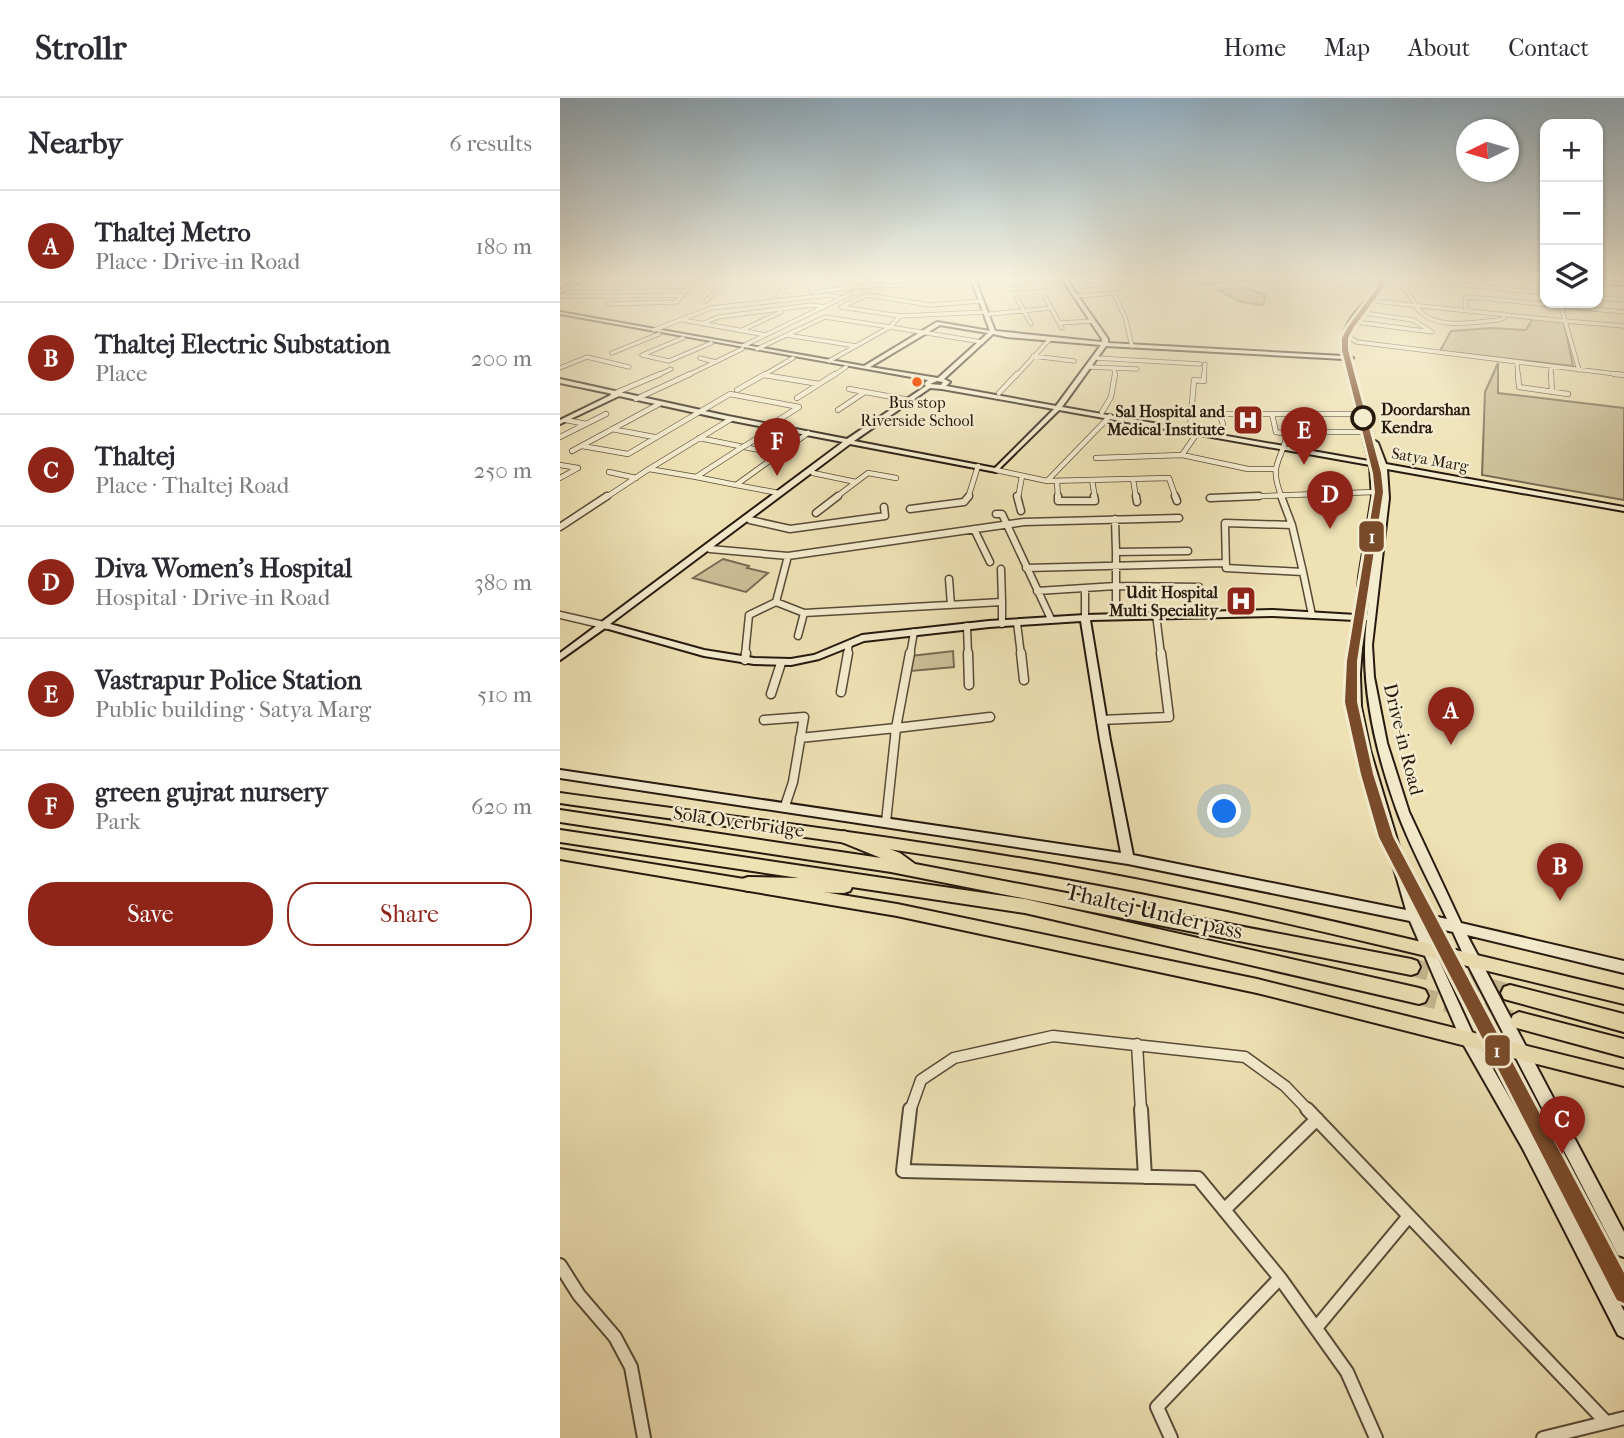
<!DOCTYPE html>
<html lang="en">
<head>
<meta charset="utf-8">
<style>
  body { margin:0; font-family:"IM FELL French Canon",serif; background:#f2f2f3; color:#2b2b33 }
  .controls { position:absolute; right:21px; top:21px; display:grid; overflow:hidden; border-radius:14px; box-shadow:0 2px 5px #0004 }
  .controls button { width:63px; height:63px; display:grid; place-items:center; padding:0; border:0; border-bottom:2px solid #e1e1e2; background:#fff; color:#2b2b33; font:35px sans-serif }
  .compass { position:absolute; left:896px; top:21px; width:63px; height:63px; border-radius:50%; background:#fff; box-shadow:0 2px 5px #0004; rotate:265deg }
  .you { position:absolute; left:665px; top:714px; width:24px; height:24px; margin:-18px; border:5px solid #fff; border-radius:50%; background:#1a73e8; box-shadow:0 0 0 10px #1a73e833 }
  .badge { display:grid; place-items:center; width:46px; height:46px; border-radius:50%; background:#8f2418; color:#fff; font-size:23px; font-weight:700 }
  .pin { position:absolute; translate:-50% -58px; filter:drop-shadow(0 2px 4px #0008) }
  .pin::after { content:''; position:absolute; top:37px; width:24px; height:21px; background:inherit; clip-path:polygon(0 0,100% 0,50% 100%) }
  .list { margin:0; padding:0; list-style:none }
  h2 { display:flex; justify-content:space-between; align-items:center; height:91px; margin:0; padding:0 28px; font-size:30px }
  h2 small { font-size:23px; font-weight:400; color:#7c7c81 }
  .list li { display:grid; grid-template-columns:46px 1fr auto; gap:21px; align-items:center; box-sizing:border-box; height:112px; padding:0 28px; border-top:2px solid #e1e1e2 }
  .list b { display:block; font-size:26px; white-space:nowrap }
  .list p { margin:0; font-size:23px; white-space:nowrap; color:#7c7c81 }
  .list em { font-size:23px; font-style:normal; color:#7c7c81 }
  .actions { display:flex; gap:14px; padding:21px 28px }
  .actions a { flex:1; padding:16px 0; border:2px solid #8f2418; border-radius:28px; text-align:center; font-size:24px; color:#8f2418 }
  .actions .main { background:#8f2418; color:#fff }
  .icon { flex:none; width:38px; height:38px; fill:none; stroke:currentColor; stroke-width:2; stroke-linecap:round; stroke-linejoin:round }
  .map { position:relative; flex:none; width:1064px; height:1340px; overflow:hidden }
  header { display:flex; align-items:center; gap:42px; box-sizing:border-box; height:98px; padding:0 35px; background:#fff; border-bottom:2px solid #e1e1e2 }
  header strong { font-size:33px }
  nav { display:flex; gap:38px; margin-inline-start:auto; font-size:24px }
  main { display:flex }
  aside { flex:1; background:#fff }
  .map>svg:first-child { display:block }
  .green { fill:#ccbf98; stroke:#796c53; stroke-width:2 }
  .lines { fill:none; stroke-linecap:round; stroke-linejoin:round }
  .highway-tunnel { stroke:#c6b993; stroke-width:18; stroke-dasharray:18 9; stroke-linecap:butt }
  .street-far5-casing { stroke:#584b38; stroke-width:5 }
  .street-far4-casing { stroke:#584b38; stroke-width:6 }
  .street-far3-casing { stroke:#584b38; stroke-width:9 }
  .street-far2-casing { stroke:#584b38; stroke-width:11 }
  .street-far1-casing { stroke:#584b38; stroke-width:13 }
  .street-casing { stroke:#584b38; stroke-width:16 }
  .secondary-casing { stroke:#26190e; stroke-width:4 }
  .primary-casing { stroke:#26190e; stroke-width:4 }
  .highway-casing { stroke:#26190e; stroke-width:4 }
  .street-far5 { stroke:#f4ecce; stroke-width:3.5 }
  .street-far4 { stroke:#f4ecce; stroke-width:4.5 }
  .street-far3 { stroke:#f4ecce; stroke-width:6 }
  .street-far2 { stroke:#f4ecce; stroke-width:8 }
  .street-far1 { stroke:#f4ecce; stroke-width:10 }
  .street { stroke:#f4ecce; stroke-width:12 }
  .secondary { fill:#f4ecce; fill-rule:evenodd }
  .primary { fill:#eee1b4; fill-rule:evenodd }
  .highway { fill:#eee1b4; fill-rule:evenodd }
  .street-bridge-casing { stroke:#584b38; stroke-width:6; stroke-linecap:butt }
  .street-bridge { stroke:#f4ecce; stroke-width:4.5 }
  .metro-1-casing { stroke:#f4ecce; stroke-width:6 }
  .metro-1 { fill:#7a4b2a; fill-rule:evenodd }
  .bus-dot { fill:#f26522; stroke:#f4ecce; stroke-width:2.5 }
  .stop-dot { fill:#f4ecce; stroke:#26190e; stroke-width:3.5 }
  .labels { text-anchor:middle; stroke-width:5; stroke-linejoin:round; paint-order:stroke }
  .far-bus-label { font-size:16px; fill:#26190e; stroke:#f4ecce }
  .far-stop-label { font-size:16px; font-weight:bold; fill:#26190e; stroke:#f4ecce; text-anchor:start }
  .far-poi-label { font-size:16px; font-weight:bold; fill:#26190e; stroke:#f4ecce; text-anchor:end }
  .far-street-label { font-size:16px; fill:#26190e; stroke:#f4ecce }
  .street-label { font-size:19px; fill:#26190e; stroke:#f4ecce }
  .near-street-label { font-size:23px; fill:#26190e; stroke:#f4ecce }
  .line-badge { stroke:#f4ecce; stroke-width:2.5 }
  .badge-label { font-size:19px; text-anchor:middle; font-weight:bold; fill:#fff }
</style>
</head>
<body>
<header>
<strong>Strollr</strong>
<nav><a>Home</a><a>Map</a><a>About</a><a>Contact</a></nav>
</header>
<main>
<aside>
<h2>Nearby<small>6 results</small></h2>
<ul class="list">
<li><span class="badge">A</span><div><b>Thaltej Metro</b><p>Place · Drive-in Road</p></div><em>180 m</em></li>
<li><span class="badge">B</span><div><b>Thaltej Electric Substation</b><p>Place</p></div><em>200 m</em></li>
<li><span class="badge">C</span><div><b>Thaltej</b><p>Place · Thaltej Road</p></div><em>250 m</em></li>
<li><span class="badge">D</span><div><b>Diva Women's Hospital</b><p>Hospital · Drive-in Road</p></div><em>380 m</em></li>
<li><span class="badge">E</span><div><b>Vastrapur Police Station</b><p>Public building · Satya Marg</p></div><em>510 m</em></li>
<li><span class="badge">F</span><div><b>green gujrat nursery</b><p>Park</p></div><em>620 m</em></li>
</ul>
<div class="actions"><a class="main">Save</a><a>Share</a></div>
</aside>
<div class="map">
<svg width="1064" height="1340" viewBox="0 0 1064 1340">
  <rect width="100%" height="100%" fill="#eee1b4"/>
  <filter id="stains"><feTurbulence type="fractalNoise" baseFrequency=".00286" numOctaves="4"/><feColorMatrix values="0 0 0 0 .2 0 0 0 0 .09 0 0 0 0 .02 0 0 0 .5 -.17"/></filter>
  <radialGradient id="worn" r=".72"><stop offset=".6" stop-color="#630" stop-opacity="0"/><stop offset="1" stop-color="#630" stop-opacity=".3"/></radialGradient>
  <path class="green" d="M685,190L706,197L703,207L681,204L658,192Z
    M973,220L1004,224L1013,268L880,253L891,233L932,230L966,232Z
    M938,265V295L1064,310V402L922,377L925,294Z
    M163,461L189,468L187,470L208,475L186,494L133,480Z
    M393,553L394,569L351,573V558Z"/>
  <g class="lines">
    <path class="highway-tunnel" d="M851,869L950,895
      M859,898L951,921"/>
    <g class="street-far5-casing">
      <path id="street-far5" d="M827,181L842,186L856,207
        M871,181L874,184L985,195
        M446,184L481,181
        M520,188L619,181
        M74,189L131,188
        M6,190H69
        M285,191L289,181
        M449,191L485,189
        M262,193L319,187L348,188L350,181
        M251,194L258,181
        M554,196L565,219L572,248
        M228,197L219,198L229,181
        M0,198H56
        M59,198L123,197
        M515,198L558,195
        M485,199L502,230
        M457,200L471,226
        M1038,200L1064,202
        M146,203L168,181
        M814,203L1005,223L1019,272
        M1000,205L1005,223L1064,228
        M49,206L116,204L137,181
        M855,207C871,234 913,224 939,222L944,220L942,216
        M281,209L340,218L426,214
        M281,209L307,197L370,207L421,203
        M906,212L905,200L911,199L1064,214
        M430,216L491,210
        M340,218L330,229L422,244
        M123,222L206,237
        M796,224L872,234L853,222L804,215
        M144,225L158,219L251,207L264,209
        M500,225L533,223
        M94,232L151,210L269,197L283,200
        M182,232L221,214
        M227,237L296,248
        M123,240L82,257L109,263L151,245
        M790,240L797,244L1064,277
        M183,248L292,195
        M197,251L265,219L330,229L269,263
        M52,255L99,236
        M473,258L514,263
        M140,260L156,264
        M536,260L640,266
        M957,265L958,278
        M528,269L577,271
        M991,269V278
        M0,270L27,259L69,269
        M554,270L555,278
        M204,277L207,278
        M96,278L111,271
        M126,278L182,251
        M202,278L233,260
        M273,278L286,269
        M456,278L490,241
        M644,278L645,266"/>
    </g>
    <g class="street-far4-casing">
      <path id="street-far4" d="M958,276L959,289L1008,296
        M991,276L992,294
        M1054,276L1064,277
        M204,277L259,286
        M289,291L349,302
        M177,292L205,276
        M439,295L457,276
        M53,296L100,276
        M237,300L275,276
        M76,301L130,276
        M278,312L305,294
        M542,314L551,299L555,276
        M171,321L89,371L136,379L181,350
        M6,322L26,326
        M663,326L659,316H712
        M630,330L634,282L644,283V276
        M52,331L94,339
        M727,336L716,334L712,316H800
        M0,339L46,316
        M139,340L219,356
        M188,346L215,329
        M22,348L68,356L170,296L239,309L209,328
        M12,353L99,306
        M622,357L688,371H715
        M536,360L622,357L638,334
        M0,367L18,370
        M436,372L487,383L609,380L616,400
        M49,374L76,380
        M253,375L296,384L308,375L336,380
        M136,379L176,387
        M0,380L18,370
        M573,381L576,400
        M532,382L535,400
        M487,383L550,318
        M497,383L498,400
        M219,395L176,387L248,335
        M45,400L89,371
        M275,400L296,384
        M408,400L418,368
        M458,400L462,378
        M651,400L815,394
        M722,400C708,365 721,366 727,336L747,338L751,334H805"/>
    </g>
    <g class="street-far3-casing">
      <path id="street-far3" d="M457,398L461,413
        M498,398V403H535L534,398
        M576,398L577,404
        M615,398L617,403
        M721,398L732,427L665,425L666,470L743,474L752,517
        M650,400L699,398
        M350,411L404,404L409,398
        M256,415L278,398
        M436,416H442L491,521
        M555,421L556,454
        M190,422L230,431L325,418L324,409
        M732,427L743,474
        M0,429L47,398
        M414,431L430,464
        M150,451L228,458L216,504L189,517L185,557
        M228,458L464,424L619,420
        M466,470L666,465
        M441,471L442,504
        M389,481L391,507
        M525,490V520
        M477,493L556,488L639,489
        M216,504L244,515L442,504V526
        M596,516L601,557
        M0,517L48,528
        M556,518V454L628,453
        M457,525L461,557
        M407,528L408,557
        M238,538L244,515
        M287,557L289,546
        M350,557L354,534"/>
    </g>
    <g class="street-far2-casing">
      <path id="street-far2" d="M408,555L409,587
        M461,555L464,582
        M185,562L186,555
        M281,594L288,555
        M211,596L221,565
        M204,622L244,619L233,684L225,708
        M541,622L609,619L601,555
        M240,640L336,630L350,555
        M326,724L336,630L430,619"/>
    </g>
    <g class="street-far1-casing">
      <path id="street-far1" d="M577,946L581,1013
        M350,1013L361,982L394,960L493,938L685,959L725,988L749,1013"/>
    </g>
    <g class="street-casing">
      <path id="street" d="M350,1011L343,1073L638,1080L720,1180L787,1274L816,1340
        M581,1011L585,1079
        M747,1011L1046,1324
        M664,1112L757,1021
        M0,1167L19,1197L55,1239L71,1269L84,1340
        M756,1230L849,1118
        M611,1340L597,1309L720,1180
        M983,1340L1064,1320"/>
    </g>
    <g class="secondary-casing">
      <path id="secondary" d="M19,181H24L0,195V192Z
        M411,181H415L435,233L542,244V241L502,181H506L548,241V245L783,258C778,225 800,210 820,188L821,181H825C824,189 820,193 814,200C796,220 783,229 789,258L793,260L789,262L816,365H819L812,345L815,343L818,345L826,366L1064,409V413L827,371L829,400L812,547L814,579L827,645L849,714L901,825L1064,863V875L907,837L1064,1134V1159L1058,1157L908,867L893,834L863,827L912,934L973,1041L1064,1213V1240L1058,1237L963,1051L902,944L850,823L568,766L0,680V672L561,755L540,642L521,523L429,529L304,543L259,561L231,567L194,566L144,558L45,530L0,562V555L283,344L168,322L59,298L0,326V322L53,296L0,285V281L168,318L287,341L366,288L364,286L368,282L0,216V214L304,268L377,224L430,233ZM380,227L428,235L378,280L310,269ZM433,236L447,239L541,247L496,308L386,288L390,284L384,281ZM546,248L784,261L809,363L502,309ZM377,283L383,284L381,287L370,286ZM370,290L382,291L494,311L435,370L294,343ZM499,312L810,367L812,399L799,479L796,517L713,512L525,517L429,523L302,537L254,557L231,561L194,560L144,552L50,526L290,346L436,374ZM816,369H821V400L807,518L804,517L807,479L820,399ZM713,518L795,522L790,576L791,609L800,652L846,812L573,757L550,642L530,522ZM804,522H807C799,584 816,655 837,713C850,749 871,787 887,821L859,815L810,652L801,609L800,576Z
        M641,181L646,183L687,181L645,185Z
        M971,181H985V183Z
        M1038,183L1064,185V187L1038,185Z"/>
    </g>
    <g class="primary-casing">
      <path id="primary" d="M0,695C180,720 360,741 538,774C715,807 889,851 1064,892V906C889,864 715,819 539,786C360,752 180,731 0,705Z
        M0,751L337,806L697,881L1064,972V988L697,895L337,818L0,761Z"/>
    </g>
    <g class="highway-casing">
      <path id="highway" d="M0,712L321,760L279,743L276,739L279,735L284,733L340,755L355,766L851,861L857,863L860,869L857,875L851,877L331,774L0,724Z
        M0,732L465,801L859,890L865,892L868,898L865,904L859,906L465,815L292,789L290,793L284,795L188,793L182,791L180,786L182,781L188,779L239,780L0,744Z
        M950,887L1064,916V934L944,901L941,895L944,889Z
        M959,914L1064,941V959L953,929L950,923L953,917Z"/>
    </g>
    <use href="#street-far5" class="street-far5"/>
    <use href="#street-far4" class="street-far4"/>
    <use href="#street-far3" class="street-far3"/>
    <use href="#street-far2" class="street-far2"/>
    <use href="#street-far1" class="street-far1"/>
    <use href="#street" class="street"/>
    <use href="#secondary" class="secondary"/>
    <use href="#primary" class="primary"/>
    <use href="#highway" class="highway"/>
    <g class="street-bridge-casing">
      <path id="street-bridge" d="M181,350L188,346"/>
    </g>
    <use href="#street-bridge" class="street-bridge"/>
    <g class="metro-1-casing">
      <path id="metro-1" d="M820,181H825L823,190L794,229L788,240V252L821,375L823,394L797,563V604L813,676L833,739L1064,1175V1205L1057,1202L819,739L801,676L785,604L787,563L815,394L813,375L782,252V240L788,229L817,190Z"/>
    </g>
    <use href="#metro-1" class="metro-1"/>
  </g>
  <linearGradient id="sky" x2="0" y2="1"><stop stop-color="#8fabbd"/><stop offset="0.49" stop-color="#f7f2dd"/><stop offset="1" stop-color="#f7f2dd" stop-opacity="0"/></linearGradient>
  <rect width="1064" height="368" fill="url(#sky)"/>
  <defs>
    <g id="hospital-square" transform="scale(1.575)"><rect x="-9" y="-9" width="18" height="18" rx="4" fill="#8f2418" stroke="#f4ecce"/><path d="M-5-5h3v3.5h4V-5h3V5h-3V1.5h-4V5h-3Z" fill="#fff"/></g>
  </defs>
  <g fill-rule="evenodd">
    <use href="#hospital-square" x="688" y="322"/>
    <use href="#hospital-square" x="681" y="503"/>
  </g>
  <circle class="bus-dot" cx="357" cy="284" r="6"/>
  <circle class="stop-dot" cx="803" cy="320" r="11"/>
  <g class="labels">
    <g class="far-bus-label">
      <text x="357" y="310">Bus stop<tspan x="357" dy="18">Riverside School</tspan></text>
    </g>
    <g class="far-stop-label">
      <text x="821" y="317">Doordarshan<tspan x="821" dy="18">Kendra</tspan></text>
    </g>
    <g class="far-poi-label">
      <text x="665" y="319">Sal Hospital and<tspan x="665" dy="18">Medical Institute</tspan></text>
      <text x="658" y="500">Udit Hospital<tspan x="658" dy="18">Multi Speciality</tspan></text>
    </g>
    <g class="far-street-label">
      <text transform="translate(870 361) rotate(10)" y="6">Satya Marg</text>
    </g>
    <g class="street-label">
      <text transform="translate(844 641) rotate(76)" y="7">Drive-in Road</text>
      <text transform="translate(179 723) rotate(8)" y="7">Sola Overbridge</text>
    </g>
    <g class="near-street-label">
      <text transform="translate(594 813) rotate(13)" y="8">Thaltej Underpass</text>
    </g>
  </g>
  <g class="line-badge">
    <rect x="798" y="422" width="27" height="33" rx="7" fill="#7a4b2a"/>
    <rect x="924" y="936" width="27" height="33" rx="7" fill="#7a4b2a"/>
  </g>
  <g class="badge-label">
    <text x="812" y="445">1</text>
    <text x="937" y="959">1</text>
  </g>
  <rect width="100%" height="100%" filter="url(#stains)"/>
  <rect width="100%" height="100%" fill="url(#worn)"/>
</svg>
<div class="controls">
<button>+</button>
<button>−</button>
<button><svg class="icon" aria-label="layers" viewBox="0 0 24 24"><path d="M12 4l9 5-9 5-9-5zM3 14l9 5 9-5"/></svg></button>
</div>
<svg class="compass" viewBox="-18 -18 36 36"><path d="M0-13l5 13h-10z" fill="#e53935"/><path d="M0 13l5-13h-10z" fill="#7c7c81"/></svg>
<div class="you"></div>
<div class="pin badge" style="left:891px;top:647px">A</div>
<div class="pin badge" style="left:1000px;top:803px">B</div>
<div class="pin badge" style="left:1002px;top:1056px">C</div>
<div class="pin badge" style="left:770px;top:431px">D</div>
<div class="pin badge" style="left:744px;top:367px">E</div>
<div class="pin badge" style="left:217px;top:378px">F</div>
</div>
</main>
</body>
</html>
